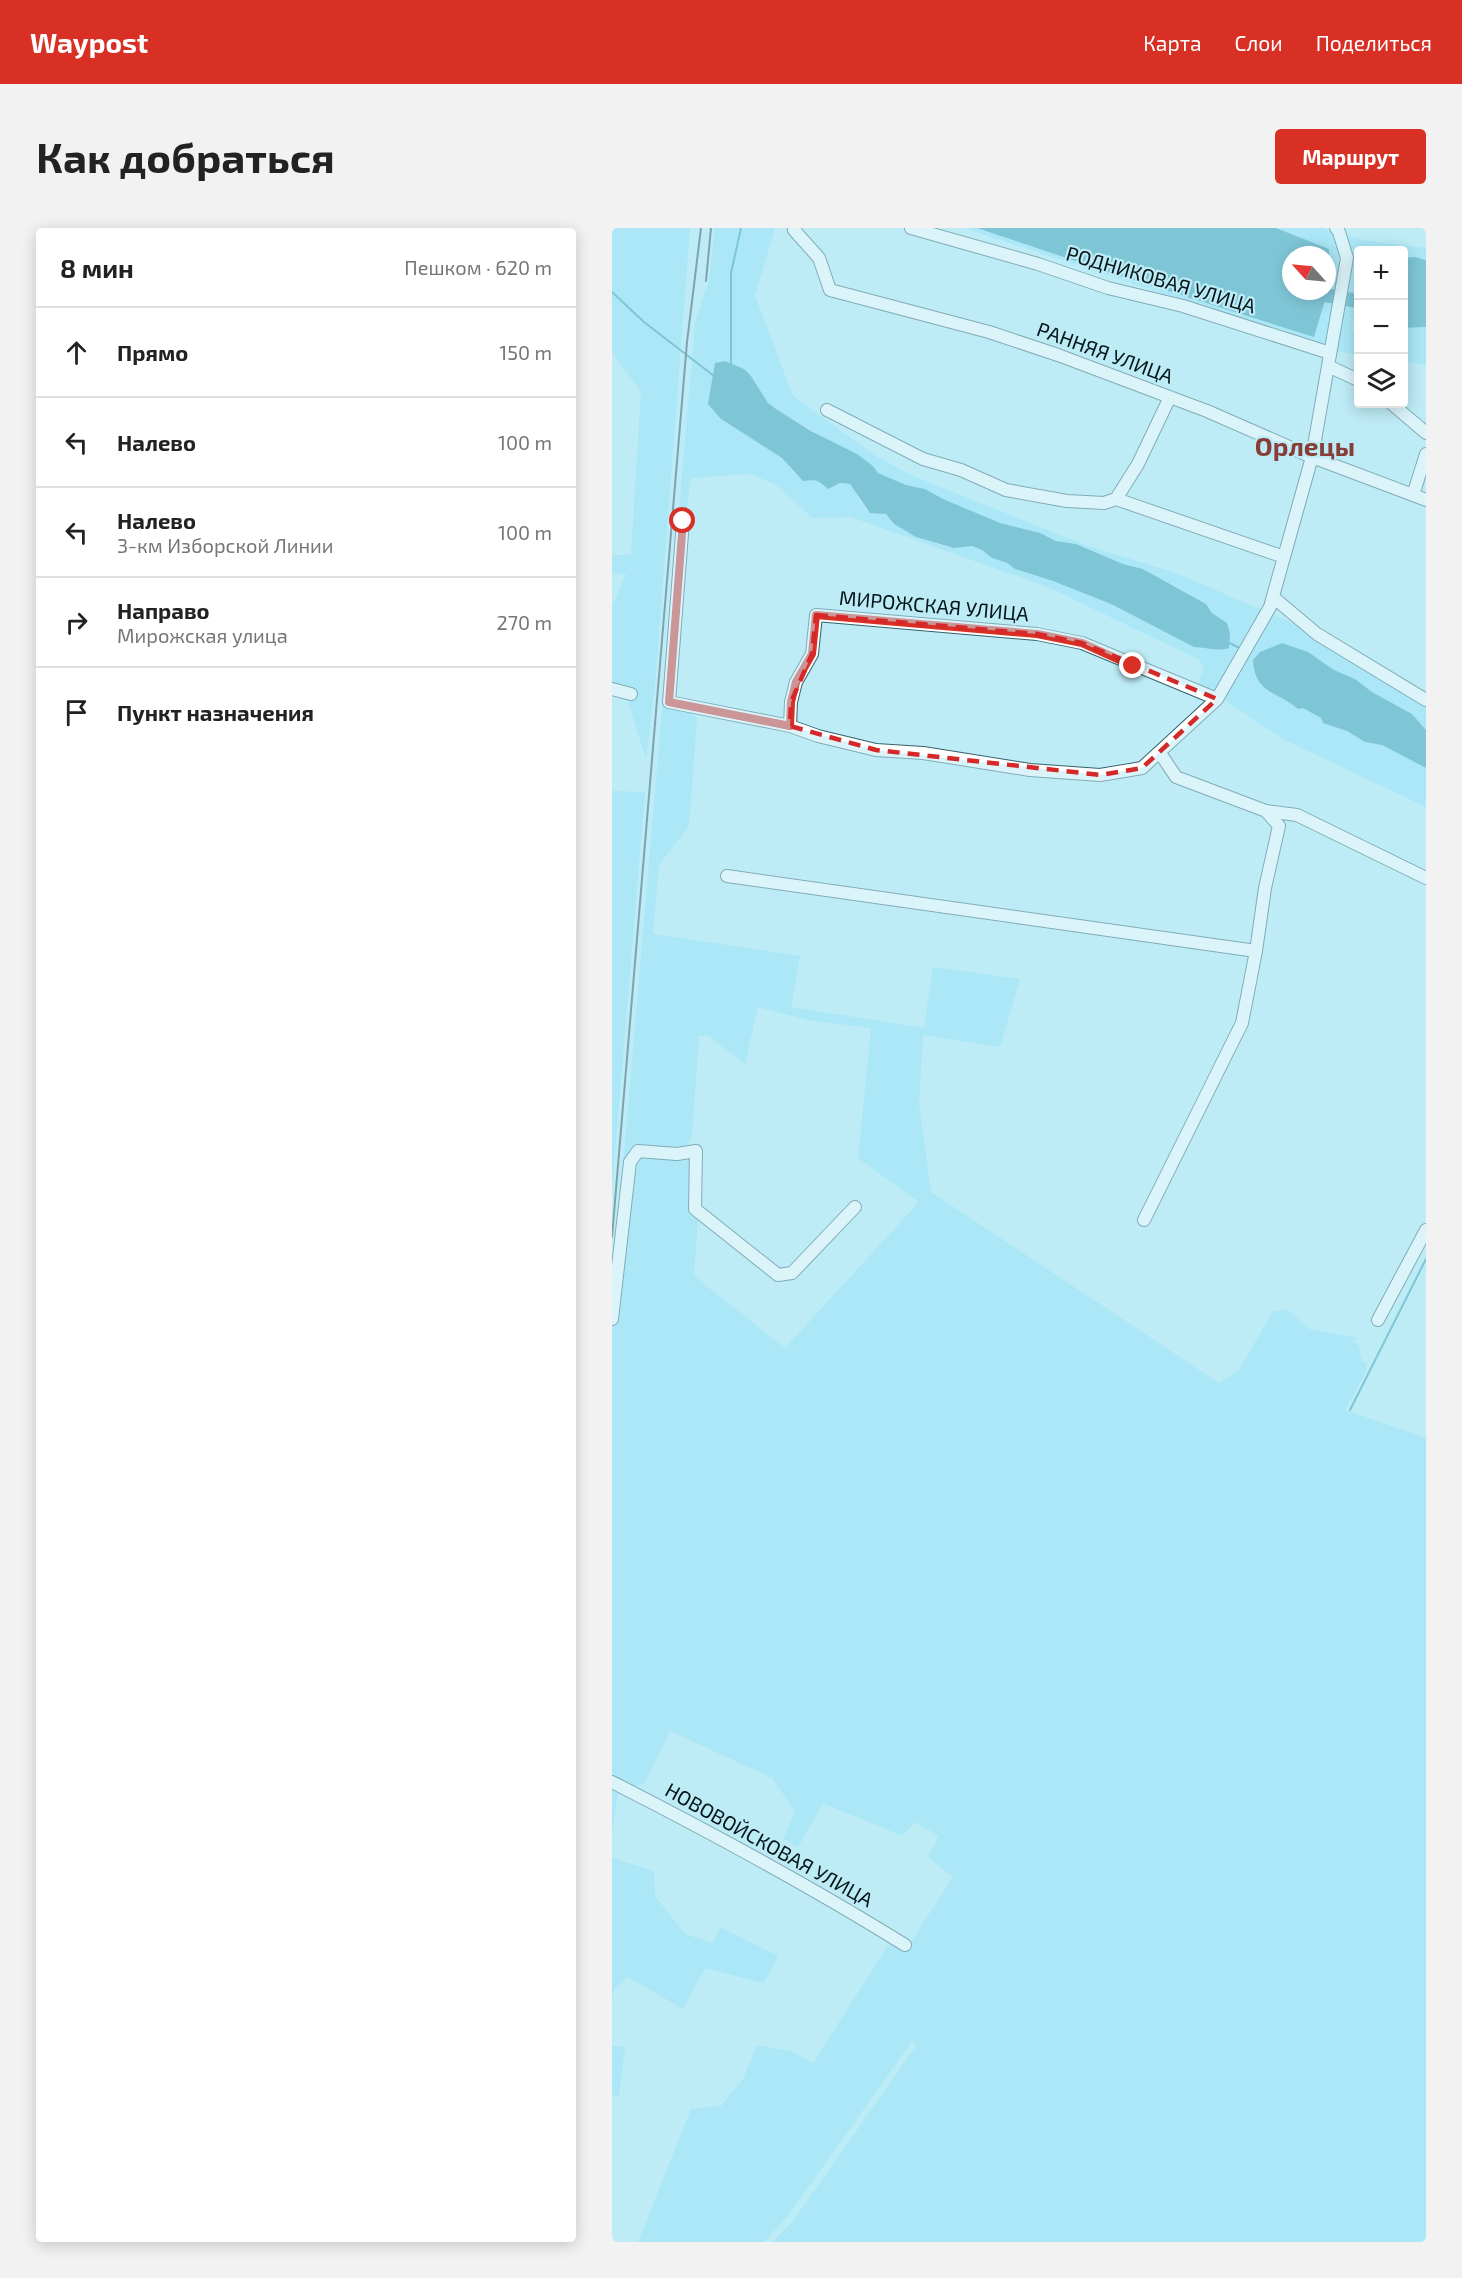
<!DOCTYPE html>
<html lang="ru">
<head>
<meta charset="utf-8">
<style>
  body { margin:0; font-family:"Exo 2",sans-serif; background:#f2f2f2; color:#222 }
  .controls { position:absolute; right:18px; top:18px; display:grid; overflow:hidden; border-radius:6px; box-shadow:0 3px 15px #0003 }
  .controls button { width:54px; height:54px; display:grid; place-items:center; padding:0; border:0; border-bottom:2px solid #e0e0e0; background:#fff; color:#222; font:30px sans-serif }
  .compass { position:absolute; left:670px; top:18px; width:54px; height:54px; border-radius:50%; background:#fff; box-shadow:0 3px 15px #0003; rotate:297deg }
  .stop { position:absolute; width:18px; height:18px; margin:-14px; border:4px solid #d93025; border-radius:50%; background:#fff }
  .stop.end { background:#d93025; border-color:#fff; box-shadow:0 2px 6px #0008 }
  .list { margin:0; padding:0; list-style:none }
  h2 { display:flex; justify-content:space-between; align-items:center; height:78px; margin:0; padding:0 24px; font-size:26px }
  h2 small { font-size:20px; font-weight:400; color:#767676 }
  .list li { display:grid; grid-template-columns:39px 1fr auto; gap:18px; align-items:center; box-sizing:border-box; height:90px; padding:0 24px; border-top:2px solid #e0e0e0 }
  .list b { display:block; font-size:22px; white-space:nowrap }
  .list p { margin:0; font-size:20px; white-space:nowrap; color:#767676 }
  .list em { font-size:20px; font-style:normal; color:#767676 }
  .icon { flex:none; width:33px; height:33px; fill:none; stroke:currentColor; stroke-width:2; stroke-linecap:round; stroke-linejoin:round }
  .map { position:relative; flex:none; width:814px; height:2014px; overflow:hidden; border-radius:6px }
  header { display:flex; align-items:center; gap:36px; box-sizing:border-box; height:84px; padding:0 30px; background:#d93025; color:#fff }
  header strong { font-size:28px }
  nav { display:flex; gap:33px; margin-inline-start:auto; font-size:21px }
  .intro { display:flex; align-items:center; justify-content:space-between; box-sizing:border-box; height:144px; padding:0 36px }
  h1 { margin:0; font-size:42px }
  .button { padding:15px 27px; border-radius:6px; background:#d93025; color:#fff; font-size:21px; font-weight:700 }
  main { display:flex; gap:36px; padding:0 36px }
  aside { flex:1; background:#fff; border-radius:6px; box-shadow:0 3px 15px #0003 }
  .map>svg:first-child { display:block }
  .green { fill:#94e2f5; fill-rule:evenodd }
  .water { fill:#329ab0; fill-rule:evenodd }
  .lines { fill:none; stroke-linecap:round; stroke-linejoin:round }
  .stream { stroke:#329ab0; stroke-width:2 }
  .river { stroke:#329ab0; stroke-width:14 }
  .minor-casing { stroke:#37616b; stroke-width:14 }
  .minor { stroke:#fff; stroke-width:12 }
  .rail { stroke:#344c52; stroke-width:2 }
  .route { stroke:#d93025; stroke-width:8 }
  .marked { fill:none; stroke:#d62828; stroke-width:4.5; stroke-dasharray:12 8; stroke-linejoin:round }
  .labels { text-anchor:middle; stroke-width:4.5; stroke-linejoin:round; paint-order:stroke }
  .street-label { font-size:20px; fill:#051519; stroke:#bdebf6 }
  .district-label { font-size:26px; font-weight:bold; fill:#863e37; stroke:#bdebf6 }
</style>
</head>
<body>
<header>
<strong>Waypost</strong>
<nav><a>Карта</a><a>Слои</a><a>Поделиться</a></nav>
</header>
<div class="intro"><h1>Как добраться</h1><a class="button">Маршрут</a></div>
<main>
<aside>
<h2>8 мин<small>Пешком · 620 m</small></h2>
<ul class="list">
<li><svg class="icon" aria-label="ahead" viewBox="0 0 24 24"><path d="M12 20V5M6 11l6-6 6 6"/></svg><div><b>Прямо</b></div><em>150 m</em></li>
<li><svg class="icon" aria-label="left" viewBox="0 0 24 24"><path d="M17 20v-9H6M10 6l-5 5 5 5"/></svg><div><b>Налево</b></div><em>100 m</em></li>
<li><svg class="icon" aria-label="left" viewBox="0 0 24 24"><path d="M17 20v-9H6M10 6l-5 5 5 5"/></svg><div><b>Налево</b><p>3-км Изборской Линии</p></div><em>100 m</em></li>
<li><svg class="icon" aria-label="right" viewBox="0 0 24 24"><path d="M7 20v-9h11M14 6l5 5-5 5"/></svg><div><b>Направо</b><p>Мирожская улица</p></div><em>270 m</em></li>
<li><svg class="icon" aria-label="arrive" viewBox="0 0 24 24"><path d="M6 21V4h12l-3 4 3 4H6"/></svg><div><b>Пункт назначения</b></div></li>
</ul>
</aside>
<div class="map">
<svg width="814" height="2014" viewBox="0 0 814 2014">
  <rect width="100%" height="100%" fill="#bdebf6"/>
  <path class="green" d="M0,0H78L43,458L34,531L15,470L0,457V378L14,346L0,345V327H19L29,163L0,125Z
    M103,0H163L143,68L181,168L265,229L301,248L476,318L564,345L683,396L814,475V502L800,486L760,464L743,451L722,442L696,424L670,415L648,424L679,475L686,481L691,480L709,490L711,495L735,503L753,514L770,517L814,540V579L673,512L609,470L585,460L592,440L586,431L438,360L239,289L200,290L165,257L138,246L79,250L73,293L60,467L85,490L77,598L47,637L41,706L188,728L179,779L312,800L321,739L408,751L388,819L311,807L307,876L319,964L607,1155L627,1142L661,1083L675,1081L697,1101L746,1110L741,1114L746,1116L750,1133L754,1134V1144L733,1182L814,1210V2014H161L181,1993L304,1818L301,1812L175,1989L152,2014H26L79,1881L109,1878L131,1851L145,1817L182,1824L201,1835L279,1713L299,1714L341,1649L316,1629L327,1608L303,1594L290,1608L211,1575L186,1619L172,1611L183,1583L160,1550L58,1503L32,1555L6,1564L0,1605V1067L83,95L97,52ZM103,135L139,148L156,175L164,181L261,238L266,245L294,257L313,261L331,271L388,295L428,305L444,313L464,316L511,336L531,341L586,371L594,376L600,385L615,395L606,423L597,419H582L499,376L441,353L403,341L395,335L380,330L370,322L360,318L342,320L329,317L297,305L282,296L274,286L254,282L238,256L208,253L183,246L170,230L109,191L102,145ZM146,779L196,792L259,800L246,930L307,974L173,1120L82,1048L86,989L80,929L72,923L80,909L87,808H96L133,836Z
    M352,0H365L499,45L702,108L719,52L717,21L664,0C677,0 699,0 711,0C742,8 719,91 714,113L708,117Z
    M734,7L751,12L814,20V32L803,29L792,30V22H746V57L740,103H746V128L723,122C731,84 745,46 734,7Z
    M814,99V137L792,134V100Z
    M0,563L33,564L0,961Z
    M0,1630L42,1643L43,1668L73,1706L101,1715L108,1699L166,1728L152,1755L93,1740L71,1781L16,1749L2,1761L0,1770Z
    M0,1818L13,1819L7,1868H0Z"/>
  <path class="water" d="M365,0H664L717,21L719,52L702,109L499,45ZM679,27H715V63H679Z
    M803,29L814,32V99L792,100V30Z
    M113,133L132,141L139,148L156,175L164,181L199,203L245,226L261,238L266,245L294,257L313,261L331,271L388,295L428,305L444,313L464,316L511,336L531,341L594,376L600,385L615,395L618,405L617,420C605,424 594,419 582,419L499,376L441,353L403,341L395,335L380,330L370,322L360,318L342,320L304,309L282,296L274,286L258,285L238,256L228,255L216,261C207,252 203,251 191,253L170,230L109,191L96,176L103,135Z
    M670,415L696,424L722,442L743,451L760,464L800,486L814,502V540L770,517L753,514L735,503L711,495L709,490L691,480L686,481C665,463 643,466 641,432L648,424Z"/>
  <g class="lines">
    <path class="stream" d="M0,64L32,94L102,148
      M119,138V45L129,0
      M616,414L629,421
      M738,1182L814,1031"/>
    <path class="river" d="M691,63L746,73"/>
    <g class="minor-casing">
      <path id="minor" d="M183,0L182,2L207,30L218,62L377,104L446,127L595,183L700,229L814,272
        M299,0L426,36L496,60L571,78L718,125
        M716,138L746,152
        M780,176L814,205
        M215,182L311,231L349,242L394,262L455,273L492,275L504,271L672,329
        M801,267L814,226
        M504,271L526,236L558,169
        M71,293L57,474L178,498L206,508L264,522L311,525L418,542L488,547L530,540L605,471L658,379L700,229L735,30L727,4L724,0
        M661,369L705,406L814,472
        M0,461L19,466
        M178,498L179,474L184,454L200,426L204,387L425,406L470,415L605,471
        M548,525L564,549L654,583L685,587L814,650
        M115,648L644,723
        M532,992L630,795L644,723L653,660L667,598L654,583
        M0,1091L18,934L26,923L65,926L84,923L83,981L166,1047L180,1045L243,979
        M766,1092L814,1002
        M0,1554C100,1605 198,1658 293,1717"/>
    </g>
    <use href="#minor" class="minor"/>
    <path class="rail" d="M94,53L99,0
      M0,1009L75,114L89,0"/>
  </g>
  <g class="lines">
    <path class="route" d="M71,293L57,474L178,498L179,474L184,454L200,426L204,387L425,406L470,415L521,438"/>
  </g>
  <path d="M0 0H814V2014H0ZM204,387L425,406L470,415L605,471L530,540L488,547L264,522L178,498L179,474L200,426Z" fill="#bdebf6" fill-opacity=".55" fill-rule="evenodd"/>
  <path class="marked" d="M204,387L425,406L470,415L605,471L530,540L488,547L264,522L178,498L179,474L200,426Z"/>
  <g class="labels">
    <g class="street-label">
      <text transform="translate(549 52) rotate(16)" y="7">РОДНИКОВАЯ УЛИЦА</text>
      <text transform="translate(493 125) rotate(20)" y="7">РАННЯЯ УЛИЦА</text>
      <text transform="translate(322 378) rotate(5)" y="7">МИРОЖСКАЯ УЛИЦА</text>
      <text transform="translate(157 1617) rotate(29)" y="7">НОВОВОЙСКОВАЯ УЛИЦА</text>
    </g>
    <g class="district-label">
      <text x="693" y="228">Орлецы</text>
    </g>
  </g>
</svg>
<div class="controls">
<button>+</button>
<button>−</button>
<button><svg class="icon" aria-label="layers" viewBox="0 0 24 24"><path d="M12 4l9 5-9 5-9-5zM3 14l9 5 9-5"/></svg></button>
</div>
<svg class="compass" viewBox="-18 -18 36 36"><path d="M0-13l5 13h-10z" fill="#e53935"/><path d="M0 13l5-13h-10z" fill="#767676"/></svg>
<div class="stop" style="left:71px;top:293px"></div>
<div class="stop end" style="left:521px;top:438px"></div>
</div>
</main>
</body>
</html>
